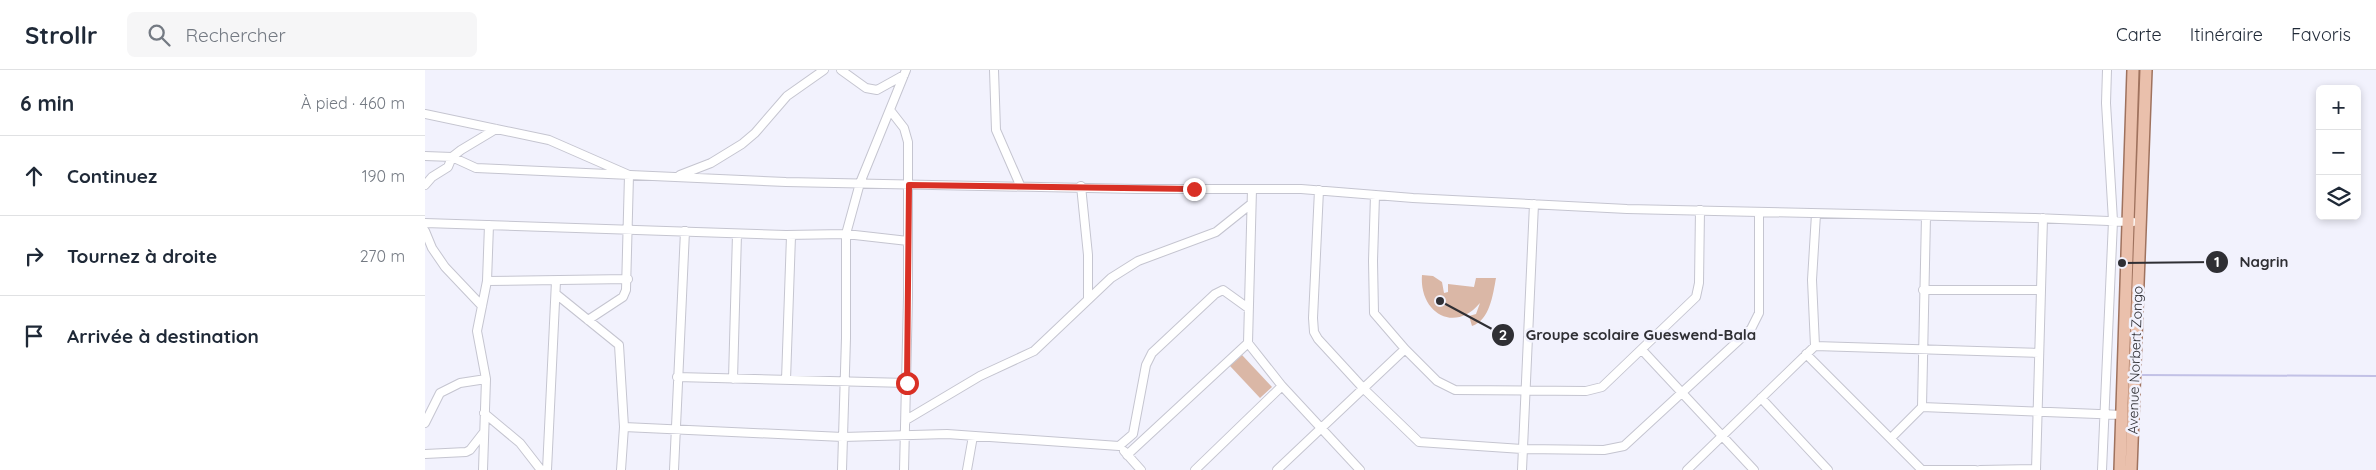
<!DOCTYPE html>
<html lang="fr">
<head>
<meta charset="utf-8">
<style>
  body { margin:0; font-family:Quicksand,sans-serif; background:#f6f6f7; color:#1f2937 }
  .controls { position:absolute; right:15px; top:15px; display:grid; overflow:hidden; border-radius:8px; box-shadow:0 2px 8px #0003 }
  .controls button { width:45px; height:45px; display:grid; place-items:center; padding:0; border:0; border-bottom:1px solid #e0e1e3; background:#fff; color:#1f2937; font:25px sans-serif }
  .stop { position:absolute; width:15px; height:15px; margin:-11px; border:4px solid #d93025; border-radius:50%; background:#fff }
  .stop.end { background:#d93025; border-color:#fff; box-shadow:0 1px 5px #0008 }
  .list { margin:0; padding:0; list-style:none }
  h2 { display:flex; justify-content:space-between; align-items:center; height:65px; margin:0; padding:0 20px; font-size:21px }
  h2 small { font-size:16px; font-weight:400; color:#747a83 }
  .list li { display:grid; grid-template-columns:32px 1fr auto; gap:15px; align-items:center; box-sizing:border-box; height:80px; padding:0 20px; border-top:1px solid #e0e1e3 }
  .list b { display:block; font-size:19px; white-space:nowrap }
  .list em { font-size:16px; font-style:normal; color:#747a83 }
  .icon { flex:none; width:28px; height:28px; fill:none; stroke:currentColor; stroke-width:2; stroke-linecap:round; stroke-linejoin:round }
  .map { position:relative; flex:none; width:1951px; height:400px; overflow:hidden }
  header { display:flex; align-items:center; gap:30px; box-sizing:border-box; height:70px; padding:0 25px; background:#fff; border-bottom:1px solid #e0e1e3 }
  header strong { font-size:24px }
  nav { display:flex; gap:28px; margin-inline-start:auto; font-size:18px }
  .search { width:350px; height:45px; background:#f6f6f7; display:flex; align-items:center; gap:12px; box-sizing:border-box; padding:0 18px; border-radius:8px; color:#747a83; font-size:19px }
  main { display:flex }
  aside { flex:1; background:#fff }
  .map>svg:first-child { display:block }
  .green { fill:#dab7a6 }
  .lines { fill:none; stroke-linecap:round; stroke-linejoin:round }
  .stream { stroke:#c2c1e6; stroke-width:2 }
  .street-casing { stroke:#c5c5d0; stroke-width:10 }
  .primary-casing { stroke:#9f725e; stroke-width:14 }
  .street { stroke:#fff; stroke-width:8 }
  .primary { stroke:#eac0ac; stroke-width:11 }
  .route { stroke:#d93025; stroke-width:6 }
  .labels { text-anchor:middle; stroke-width:5; stroke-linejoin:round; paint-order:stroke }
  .street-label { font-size:14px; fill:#2f2f34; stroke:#f2f2fd }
  .leader { fill:none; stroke:#2f2f34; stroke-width:2 }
  .callout-dot { fill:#2f2f34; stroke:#f2f2fd; stroke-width:2 }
  .mark-label { font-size:15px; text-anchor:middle; font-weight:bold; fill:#fff }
  .callout-label { font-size:15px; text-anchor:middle; font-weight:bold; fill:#2f2f34; stroke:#f2f2fd; stroke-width:5; stroke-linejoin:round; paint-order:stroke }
</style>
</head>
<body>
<header>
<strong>Strollr</strong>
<div class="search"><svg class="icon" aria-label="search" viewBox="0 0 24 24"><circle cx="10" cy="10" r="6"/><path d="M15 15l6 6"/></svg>Rechercher</div>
<nav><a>Carte</a><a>Itinéraire</a><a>Favoris</a></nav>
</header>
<main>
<aside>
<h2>6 min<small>À pied · 460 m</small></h2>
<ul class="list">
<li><svg class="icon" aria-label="ahead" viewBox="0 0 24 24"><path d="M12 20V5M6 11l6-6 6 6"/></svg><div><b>Continuez</b></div><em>190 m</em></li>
<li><svg class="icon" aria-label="right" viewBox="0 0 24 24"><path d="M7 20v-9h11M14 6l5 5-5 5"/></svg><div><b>Tournez à droite</b></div><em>270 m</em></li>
<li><svg class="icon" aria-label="arrive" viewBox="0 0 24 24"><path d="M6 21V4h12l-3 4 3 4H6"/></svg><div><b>Arrivée à destination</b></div></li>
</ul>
</aside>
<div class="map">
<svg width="1951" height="400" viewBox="0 0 1951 400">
  <rect width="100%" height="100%" fill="#f2f2fd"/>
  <path class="green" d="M997,205L1008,206L1017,212L1019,223L1023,222V214L1049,217L1051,208H1071C1068,224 1065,250 1047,256L1044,246L1051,244L1055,233C1029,264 994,242 997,205Z
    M817,285L847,317L835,328L805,296Z"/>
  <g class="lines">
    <path class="stream" d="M1716,305L1951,306"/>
    <g class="street-casing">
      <path id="street" d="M416,0L441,18L452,20L479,5
        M569,0L571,60L595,115
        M465,40L479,58L483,72V227L479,400
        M0,44L124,70L204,105L201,220L198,227L163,250
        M0,86L27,87L51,98L361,112L712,119H876L988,128L1202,139L1610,148L1708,152
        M255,105L286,93L317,74L330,63L362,26L399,0
        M0,115L7,107L23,97L27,87L36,80L71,59
        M656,116L663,185V229
        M827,119L823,273L857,316L935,400
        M894,120L888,248L889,262L893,269L939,319L994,372L1097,379L1179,380L1199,376L1326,259L1334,243V143
        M950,125L948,191L949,243L980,279L1012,311L1030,320L1161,321L1177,317L1271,227L1274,213L1275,140
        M0,153L361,165L421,164L483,171
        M0,161L7,178L20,197L57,236
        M62,211L203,209
        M1498,220H1615
        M131,224L194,275L199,357L196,400
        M1390,276L1387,210L1391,144
        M1217,280L1329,400
        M1381,284L1496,399
        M252,307L482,313
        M308,309L312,164
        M361,310L366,166
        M1336,328L1403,400
        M1497,337L1698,345
        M59,343L95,373L116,400
        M481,350L555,306L609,281L686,208L713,191L791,162L826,134
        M0,353L15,323L35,313L61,309
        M199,357L418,367L522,364L694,376L708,364L721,295L727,283L790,224L798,220L823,238
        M1466,368L1497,337L1501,146
        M699,381L716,400
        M0,384L41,382L45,380L59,362
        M702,385L823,273
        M58,400L61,309L52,261L62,211L64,155
        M122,400L131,211
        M249,400L260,161
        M417,400L421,268V164L435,113L481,0
        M542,400L548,366
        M770,400L857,316
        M852,400L980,279
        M1097,400L1109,134
        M1262,400L1390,276L1614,283
        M1495,400H1550
        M1555,400L1611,399
        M1611,400L1618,148
        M1677,400L1688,151L1681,33L1682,0"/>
    </g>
    <g class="primary-casing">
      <path id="primary" d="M1695,400L1708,0
        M1706,400L1721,0"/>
    </g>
    <use href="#street" class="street"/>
    <use href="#primary" class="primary"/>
  </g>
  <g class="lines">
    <path class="route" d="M482,313L484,115L769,119"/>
  </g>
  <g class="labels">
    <g class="street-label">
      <text transform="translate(1710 290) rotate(-88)" y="5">Avenue Norbert Zongo</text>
    </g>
  </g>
  <path class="leader" d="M1697 193L1792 192M1015 231L1078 265"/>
  <g class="callout-dot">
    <circle cx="1697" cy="193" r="5"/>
    <circle cx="1015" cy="231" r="5"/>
    <circle cx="1792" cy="192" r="12"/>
    <circle cx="1078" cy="265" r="12"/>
  </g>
  <g class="mark-label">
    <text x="1792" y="197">1</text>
    <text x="1078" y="270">2</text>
  </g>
  <g class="callout-label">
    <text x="1839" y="197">Nagrin</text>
    <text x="1216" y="270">Groupe scolaire Gueswend-Bala</text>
  </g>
</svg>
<div class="controls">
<button>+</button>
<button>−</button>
<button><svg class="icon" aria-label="layers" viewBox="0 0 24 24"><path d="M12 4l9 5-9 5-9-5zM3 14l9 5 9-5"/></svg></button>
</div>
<div class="stop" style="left:482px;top:313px"></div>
<div class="stop end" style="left:769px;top:119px"></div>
</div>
</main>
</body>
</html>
